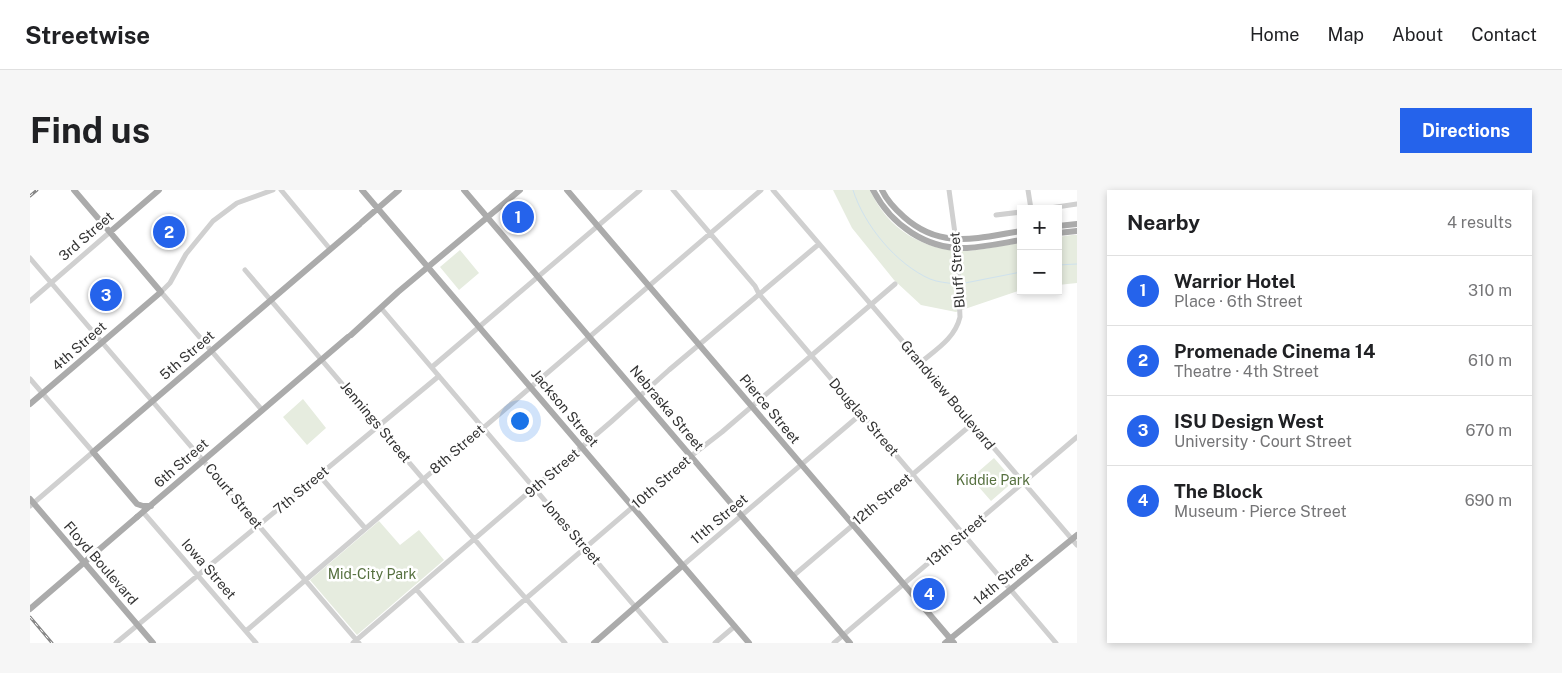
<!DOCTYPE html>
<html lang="en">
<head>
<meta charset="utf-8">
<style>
  body { margin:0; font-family:"Public Sans",sans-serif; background:#f6f6f6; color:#202124 }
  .controls { position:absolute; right:15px; top:15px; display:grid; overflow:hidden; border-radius:0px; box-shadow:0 2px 8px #0003 }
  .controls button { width:45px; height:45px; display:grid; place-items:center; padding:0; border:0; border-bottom:1px solid #e0e0e0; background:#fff; color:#202124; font:25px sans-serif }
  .you { position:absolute; left:489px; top:230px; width:18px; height:18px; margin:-12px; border:4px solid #fff; border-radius:50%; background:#1a73e8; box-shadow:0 0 0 8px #1a73e833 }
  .badge { display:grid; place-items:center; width:32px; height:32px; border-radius:50%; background:#2563eb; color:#fff; font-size:16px; font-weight:700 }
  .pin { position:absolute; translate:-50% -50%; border:2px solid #fff; box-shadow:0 1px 5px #0006 }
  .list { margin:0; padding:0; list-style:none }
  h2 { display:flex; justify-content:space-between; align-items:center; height:65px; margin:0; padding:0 20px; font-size:21px }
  h2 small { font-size:16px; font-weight:400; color:#757577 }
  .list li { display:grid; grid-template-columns:32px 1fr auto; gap:15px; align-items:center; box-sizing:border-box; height:70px; padding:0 20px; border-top:1px solid #e0e0e0 }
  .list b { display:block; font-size:19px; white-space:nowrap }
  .list p { margin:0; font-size:16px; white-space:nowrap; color:#757577 }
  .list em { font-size:16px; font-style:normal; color:#757577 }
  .map { position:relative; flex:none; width:1047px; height:453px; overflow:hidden; border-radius:0px }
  header { display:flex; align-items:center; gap:30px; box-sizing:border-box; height:70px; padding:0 25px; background:#fff; border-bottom:1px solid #e0e0e0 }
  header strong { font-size:24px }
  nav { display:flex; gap:28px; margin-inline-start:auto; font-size:18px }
  .intro { display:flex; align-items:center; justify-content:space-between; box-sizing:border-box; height:120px; padding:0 30px }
  h1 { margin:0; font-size:35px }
  .button { padding:12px 22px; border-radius:0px; background:#2563eb; color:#fff; font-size:18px; font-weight:700 }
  main { display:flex; gap:30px; padding:0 30px }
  aside { flex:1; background:#fff; border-radius:0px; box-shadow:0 2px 8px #0003 }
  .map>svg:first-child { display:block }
  .green { fill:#e6ecdf }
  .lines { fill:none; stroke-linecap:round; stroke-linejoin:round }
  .stream { stroke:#cfe2ee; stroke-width:1 }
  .minor { stroke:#d0d0d0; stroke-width:5 }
  .major { stroke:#ababab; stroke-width:6 }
  .rail-casing { stroke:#888; stroke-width:3 }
  .rail { stroke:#fff; stroke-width:1; stroke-dasharray:4; stroke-linecap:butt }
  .major-bridge { stroke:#ababab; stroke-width:6 }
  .labels { text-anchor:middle; stroke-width:5; stroke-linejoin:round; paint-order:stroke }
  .street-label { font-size:14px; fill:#333; stroke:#fff }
  .park-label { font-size:14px; fill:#56703f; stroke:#fff }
</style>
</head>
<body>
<header>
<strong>Streetwise</strong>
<nav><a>Home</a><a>Map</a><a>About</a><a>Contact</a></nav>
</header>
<div class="intro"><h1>Find us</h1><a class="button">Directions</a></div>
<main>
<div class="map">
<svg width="1047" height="453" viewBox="0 0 1047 453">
  <rect width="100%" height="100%" fill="#fff"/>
  <path class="green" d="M803,0H840C857,39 894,61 936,61C954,60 973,55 991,53V100L926,122L891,115L864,90L822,38Z
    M1042,45H1047V93L1028,95V47Z
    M430,60L449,83L429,100L410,77Z
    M273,209L296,238L277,255L253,227Z
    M964,268L984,291L961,311L941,288Z
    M349,331L370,355L389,340L414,370L327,445L280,390Z"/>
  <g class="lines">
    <path class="stream" d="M823,0C834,35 866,74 900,89C907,92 918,93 926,94
      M1028,75L1047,74
      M930,94L991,82"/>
    <path class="minor" d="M251,0L300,59
      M643,0L725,96L729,104L1026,453
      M743,0L1047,355
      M998,0L1001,19
      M1013,19L1047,14
      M966,25L991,22
      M0,68L329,453
      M215,80L469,378L535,453
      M0,111L80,42
      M351,118L636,453
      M890,173C907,159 925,148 930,127L927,58L919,0
      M402,177L610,0
      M0,189L63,262L0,316
      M232,220L131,102L140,93L156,64L183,31L207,13L243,0
      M289,285L335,338
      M113,322L226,453
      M652,376L831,224
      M763,386L942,234
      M386,399L432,453
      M216,441L731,0
      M86,453L409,186
      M323,453L582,231L639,180L789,54
      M444,453L632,292L661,266L692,242L865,94
      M685,453L705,436
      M804,453L1047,247"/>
    <path class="major" d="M332,0L719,453
      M434,0L820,453
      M537,0L924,453
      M843,0C861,35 897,60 937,58C955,57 973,53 991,50
      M852,0C857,11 865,19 874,27C911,60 947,48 991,41
      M332,32L369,0
      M1028,36L1047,34
      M80,42L129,0
      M1028,43L1047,41
      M321,145L368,102L490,0
      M0,214L131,102L44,0
      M0,309L123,453
      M121,316H113L107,314L63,262L330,34
      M107,327L318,147
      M564,453L652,376
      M915,453L1047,345"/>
    <g class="rail-casing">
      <path id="rail" d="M0,6L7,0
        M0,427L22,453"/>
    </g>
    <use href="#rail" class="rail"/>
    <path class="major-bridge" d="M0,419L107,327"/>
  </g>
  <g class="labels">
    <g class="street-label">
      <text transform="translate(56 46) rotate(-41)" y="5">3rd Street</text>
      <text transform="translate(927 80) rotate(-94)" y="5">Bluff Street</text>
      <text transform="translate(49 156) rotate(-41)" y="5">4th Street</text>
      <text transform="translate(157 165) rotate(-41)" y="5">5th Street</text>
      <text transform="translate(918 205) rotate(50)" y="5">Grandview Boulevard</text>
      <text transform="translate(535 218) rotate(50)" y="5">Jackson Street</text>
      <text transform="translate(637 218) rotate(50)" y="5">Nebraska Street</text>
      <text transform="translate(740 219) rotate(50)" y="5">Pierce Street</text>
      <text transform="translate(834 227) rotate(49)" y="5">Douglas Street</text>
      <text transform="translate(346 232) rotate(50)" y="5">Jennings Street</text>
      <text transform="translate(427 259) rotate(-41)" y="5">8th Street</text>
      <text transform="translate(151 273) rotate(-41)" y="5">6th Street</text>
      <text transform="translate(522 283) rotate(-41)" y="5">9th Street</text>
      <text transform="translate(631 292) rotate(-41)" y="5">10th Street</text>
      <text transform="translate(271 300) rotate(-40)" y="5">7th Street</text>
      <text transform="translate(204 306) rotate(50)" y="5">Court Street</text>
      <text transform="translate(852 309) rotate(-40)" y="5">12th Street</text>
      <text transform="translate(689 329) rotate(-40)" y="5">11th Street</text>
      <text transform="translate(542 342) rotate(49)" y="5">Jones Street</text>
      <text transform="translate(926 350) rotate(-40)" y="5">13th Street</text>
      <text transform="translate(71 373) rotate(49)" y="5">Floyd Boulevard</text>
      <text transform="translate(179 379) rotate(49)" y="5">Iowa Street</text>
      <text transform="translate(973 389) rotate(-40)" y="5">14th Street</text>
    </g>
    <g class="park-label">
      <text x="963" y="295">Kiddie Park</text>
      <text x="342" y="389">Mid-City Park</text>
    </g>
  </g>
</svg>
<div class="controls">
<button>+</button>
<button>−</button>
</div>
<div class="you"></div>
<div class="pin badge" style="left:488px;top:27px">1</div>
<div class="pin badge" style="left:139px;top:42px">2</div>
<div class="pin badge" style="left:76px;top:105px">3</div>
<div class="pin badge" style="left:899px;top:404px">4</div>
</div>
<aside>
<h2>Nearby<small>4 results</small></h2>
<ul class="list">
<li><span class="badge">1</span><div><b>Warrior Hotel</b><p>Place · 6th Street</p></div><em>310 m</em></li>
<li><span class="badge">2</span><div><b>Promenade Cinema 14</b><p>Theatre · 4th Street</p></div><em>610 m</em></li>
<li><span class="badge">3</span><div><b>ISU Design West</b><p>University · Court Street</p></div><em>670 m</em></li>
<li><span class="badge">4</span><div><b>The Block</b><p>Museum · Pierce Street</p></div><em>690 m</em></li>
</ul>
</aside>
</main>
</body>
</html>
